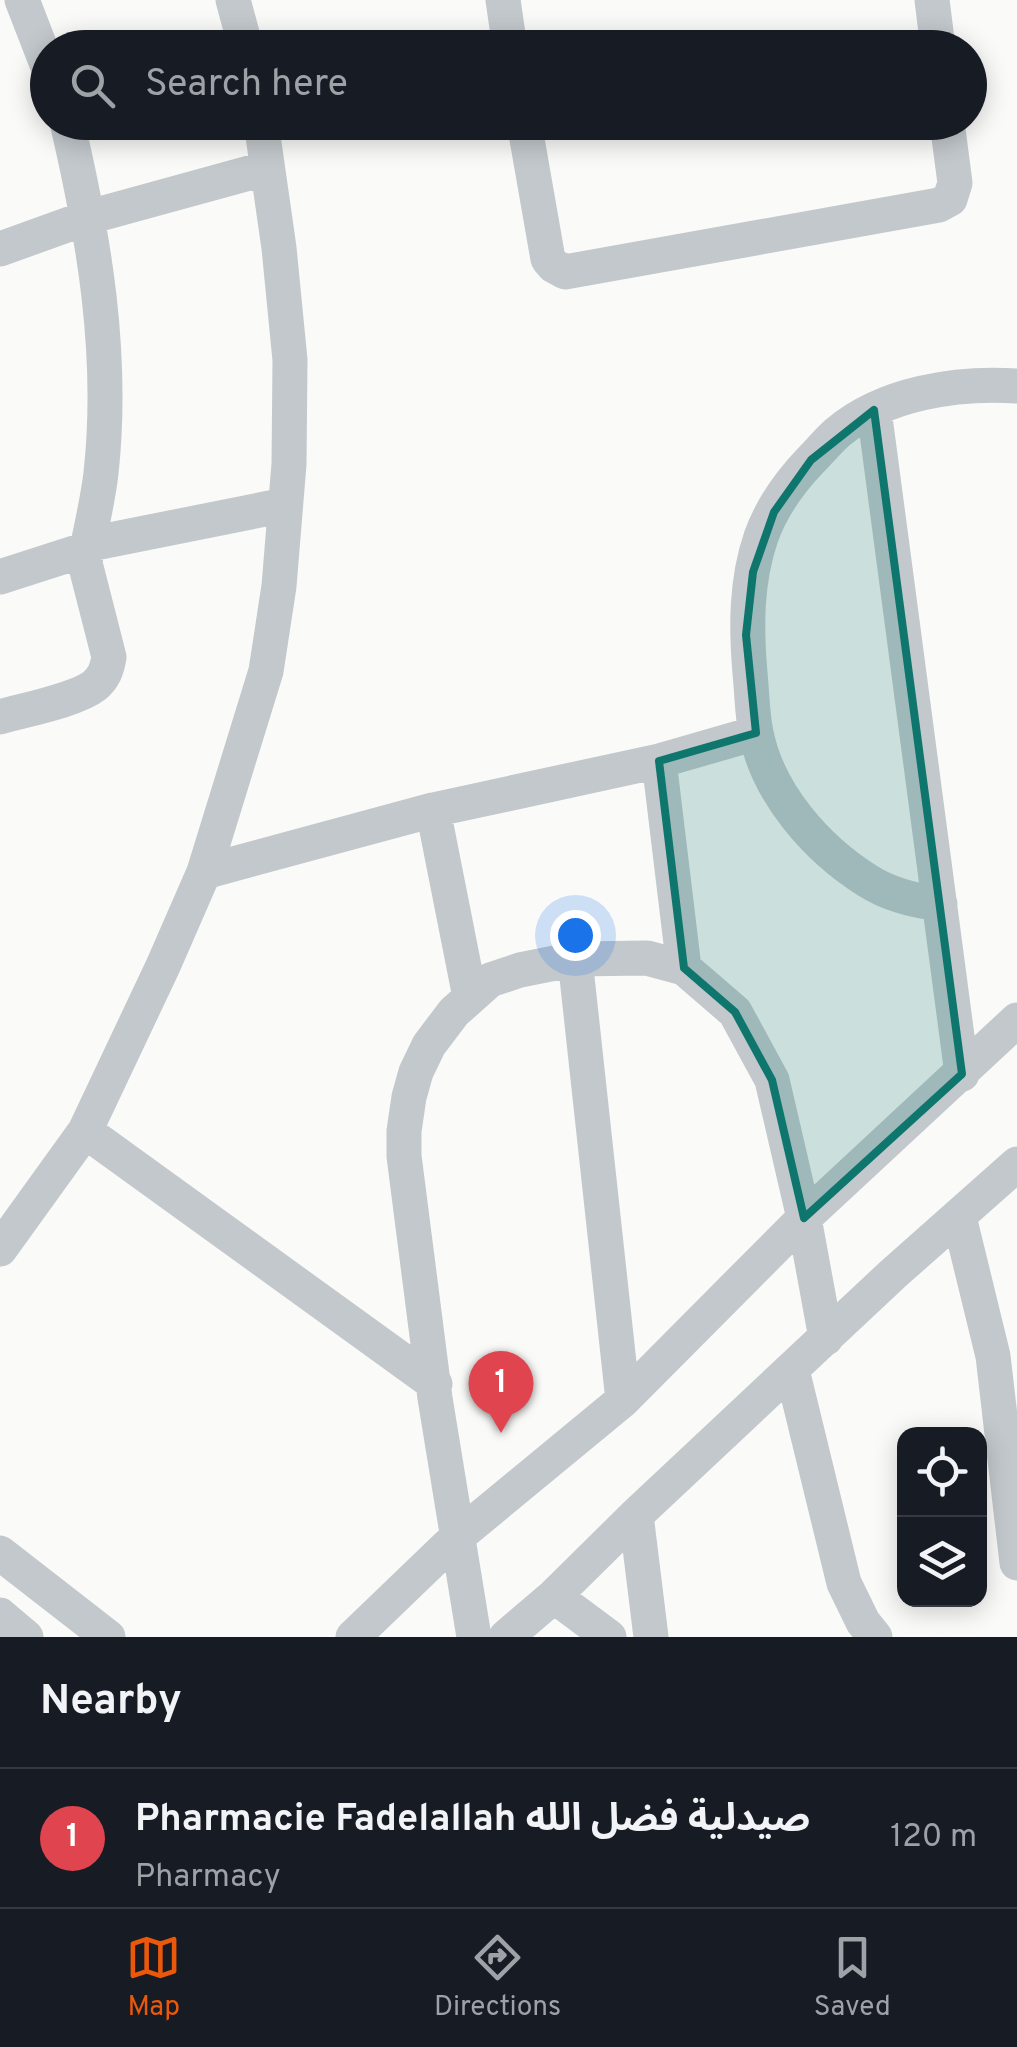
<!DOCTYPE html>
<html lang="en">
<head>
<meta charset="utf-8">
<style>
  body { margin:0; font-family:Overpass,"Noto Sans Arabic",sans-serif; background:#242831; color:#f1f3f6 }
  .controls { position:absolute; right:30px; bottom:30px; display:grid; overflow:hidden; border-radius:20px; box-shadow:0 5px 25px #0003 }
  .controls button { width:90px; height:90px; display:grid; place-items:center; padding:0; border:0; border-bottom:2px solid #363941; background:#171b24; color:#f1f3f6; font:50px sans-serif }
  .you { position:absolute; left:575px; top:935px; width:35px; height:35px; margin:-25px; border:8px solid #fff; border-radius:50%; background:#1a73e8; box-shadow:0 0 0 15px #1a73e833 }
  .badge { display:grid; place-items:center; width:65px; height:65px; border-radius:50%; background:#ea580c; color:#fff; font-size:32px; font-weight:700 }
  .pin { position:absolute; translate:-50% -82px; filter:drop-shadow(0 2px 5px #0008) }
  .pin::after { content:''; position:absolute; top:52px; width:35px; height:30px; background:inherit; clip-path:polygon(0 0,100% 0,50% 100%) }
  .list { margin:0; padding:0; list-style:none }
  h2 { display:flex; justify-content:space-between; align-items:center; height:130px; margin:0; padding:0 40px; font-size:42px }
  h2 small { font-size:32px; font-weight:400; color:#9ea1a6 }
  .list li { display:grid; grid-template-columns:65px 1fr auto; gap:30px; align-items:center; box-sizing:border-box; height:140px; padding:0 40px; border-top:2px solid #363941 }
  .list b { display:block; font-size:38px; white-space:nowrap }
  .list p { margin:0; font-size:32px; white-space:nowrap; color:#9ea1a6 }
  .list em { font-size:32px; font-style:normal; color:#9ea1a6 }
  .icon { flex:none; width:55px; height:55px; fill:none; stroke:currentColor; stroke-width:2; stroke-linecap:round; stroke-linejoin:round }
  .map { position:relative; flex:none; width:1017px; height:1637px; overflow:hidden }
  .search { position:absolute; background:#171b24; box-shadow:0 5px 25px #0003; left:30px; right:30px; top:30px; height:110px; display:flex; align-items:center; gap:25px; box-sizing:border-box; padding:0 35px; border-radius:55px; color:#9ea1a6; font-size:38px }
  .sheet { height:270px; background:#171b24 }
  nav { display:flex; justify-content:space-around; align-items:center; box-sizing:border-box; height:140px; border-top:2px solid #363941; background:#171b24; font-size:28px; color:#9ea1a6 }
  nav a { display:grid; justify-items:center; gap:5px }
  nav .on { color:#ea580c }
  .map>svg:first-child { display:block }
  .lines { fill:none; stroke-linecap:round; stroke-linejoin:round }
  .minor { stroke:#c3c8cc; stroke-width:35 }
  .marked { fill:#0f766e; fill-opacity:0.2; stroke:#0f766e; stroke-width:8; stroke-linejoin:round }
</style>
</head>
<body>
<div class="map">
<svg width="1017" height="1637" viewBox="0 0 1017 1637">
  <rect width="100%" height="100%" fill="#fafaf8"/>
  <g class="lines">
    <path class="minor" d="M22,0L48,67
      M233,0L246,48
      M503,0L510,48
      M932,0L938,48
      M524,122L548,259L554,266L565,272L939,205L950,199L955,183L947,122
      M0,249L89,217L267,168
      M874,410L962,1074
      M0,577L87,549C92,524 98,499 101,473C114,355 94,237 67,122
      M0,717C24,710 76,700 94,686C104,678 107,669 109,657L85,563L87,549L95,543L285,505
      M659,761L684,968
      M433,810L470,997
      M204,872L433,810L659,761L756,733
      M940,904C916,901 890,895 868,881C817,849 768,794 756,733C752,714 752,693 750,673C746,627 746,581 761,537C771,509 790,482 810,461C819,452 827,442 837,433C884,393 957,382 1017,386
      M575,959L623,1400
      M85,1131L435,1384
      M959,1217L993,1356L1017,1563
      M0,1249L85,1131L163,966L204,872L266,671L279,586L289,464L290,360L279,248L261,122
      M792,1370L844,1583L863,1622L875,1637
      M636,1515L651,1637
      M0,1553L108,1637
      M554,1596L609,1637
      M0,1615L26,1637
      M353,1637L457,1537L623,1400L804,1218L1017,1020
      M474,1637L435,1398L404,1156V1131L409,1097L416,1072L429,1045L454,1012L490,980L520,970L575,959L647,958L684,968L735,1012L772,1080L804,1218L826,1338
      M506,1637L554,1596L636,1515L893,1274L1017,1164"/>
  </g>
  <path class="marked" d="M874,410L962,1074L804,1218L772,1080L735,1012L684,968L659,761L756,733L746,635L753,572L774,512L811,460Z"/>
</svg>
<div class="controls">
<button><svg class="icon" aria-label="locate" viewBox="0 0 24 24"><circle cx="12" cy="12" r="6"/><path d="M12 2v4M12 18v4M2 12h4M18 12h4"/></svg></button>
<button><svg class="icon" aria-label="layers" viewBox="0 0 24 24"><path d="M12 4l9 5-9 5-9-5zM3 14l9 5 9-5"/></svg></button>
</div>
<div class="you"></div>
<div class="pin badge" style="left:501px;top:1433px;background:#e0444e">1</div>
<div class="search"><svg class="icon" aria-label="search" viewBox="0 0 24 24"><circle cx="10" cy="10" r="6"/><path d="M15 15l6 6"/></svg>Search here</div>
</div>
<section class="sheet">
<h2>Nearby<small></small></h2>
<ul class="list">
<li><span class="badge" style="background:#e0444e">1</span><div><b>Pharmacie Fadelallah صيدلية فضل الله</b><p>Pharmacy</p></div><em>120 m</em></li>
</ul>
</section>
<nav>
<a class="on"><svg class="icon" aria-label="map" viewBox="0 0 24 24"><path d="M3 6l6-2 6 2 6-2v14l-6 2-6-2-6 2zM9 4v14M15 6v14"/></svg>Map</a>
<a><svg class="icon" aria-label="directions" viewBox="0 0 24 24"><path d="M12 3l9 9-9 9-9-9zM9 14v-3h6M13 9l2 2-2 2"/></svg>Directions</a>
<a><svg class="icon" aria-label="saved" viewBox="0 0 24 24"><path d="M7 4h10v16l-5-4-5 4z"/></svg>Saved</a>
</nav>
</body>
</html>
